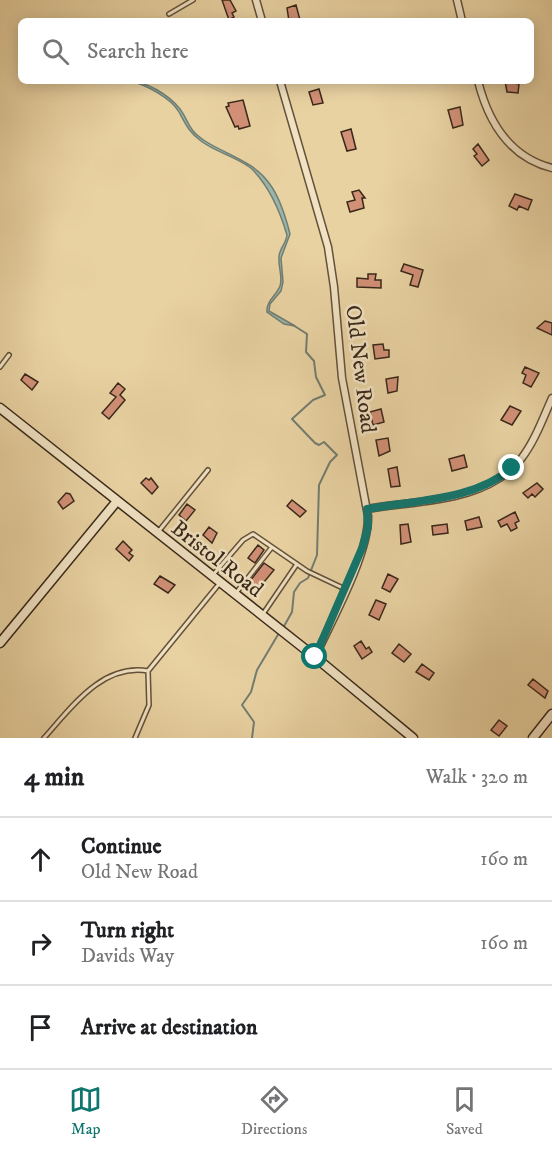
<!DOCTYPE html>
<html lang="en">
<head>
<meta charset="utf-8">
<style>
  body { margin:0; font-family:"IM FELL DW Pica",serif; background:#f6f6f6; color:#202124 }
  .stop { position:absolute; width:18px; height:18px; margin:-14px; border:4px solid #0f766e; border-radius:50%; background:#fff }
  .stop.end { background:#0f766e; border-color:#fff; box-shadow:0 2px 6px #0008 }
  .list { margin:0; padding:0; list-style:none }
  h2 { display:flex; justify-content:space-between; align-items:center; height:78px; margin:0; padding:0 24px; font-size:26px }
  h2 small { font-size:20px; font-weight:400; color:#757577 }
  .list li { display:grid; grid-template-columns:39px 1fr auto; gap:18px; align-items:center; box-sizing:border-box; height:84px; padding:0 24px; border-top:2px solid #e0e0e0 }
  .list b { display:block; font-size:22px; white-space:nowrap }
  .list p { margin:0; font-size:20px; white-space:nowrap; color:#757577 }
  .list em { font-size:20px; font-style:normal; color:#757577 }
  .icon { flex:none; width:33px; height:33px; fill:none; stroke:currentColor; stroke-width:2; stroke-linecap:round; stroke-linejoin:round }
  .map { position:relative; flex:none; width:552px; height:738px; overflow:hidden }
  .search { position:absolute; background:#fff; box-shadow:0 3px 15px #0003; left:18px; right:18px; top:18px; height:66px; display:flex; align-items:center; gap:15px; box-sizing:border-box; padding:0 21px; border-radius:9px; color:#757577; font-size:22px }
  .sheet { height:330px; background:#fff }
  nav { display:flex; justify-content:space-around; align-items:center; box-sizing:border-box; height:84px; border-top:2px solid #e0e0e0; background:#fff; font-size:16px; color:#757577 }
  nav a { display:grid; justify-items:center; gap:3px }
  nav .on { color:#0f766e }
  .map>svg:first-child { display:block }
  .water { fill:#99b6ac; stroke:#727d71; stroke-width:1.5 }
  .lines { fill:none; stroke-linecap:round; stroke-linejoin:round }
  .stream { stroke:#727d71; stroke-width:2 }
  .building { fill:#d29077; stroke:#382819; stroke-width:1.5 }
  .lane-casing { stroke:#64523b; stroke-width:6 }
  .street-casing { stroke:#64523b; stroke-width:9 }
  .secondary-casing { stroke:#382819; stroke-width:11 }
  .lane { stroke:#f1e2c3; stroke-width:3 }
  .street { stroke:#f1e2c3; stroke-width:6 }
  .secondary { stroke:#f1e2c3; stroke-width:8 }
  .route { stroke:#0f766e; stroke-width:8 }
  .labels { text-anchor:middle; stroke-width:5; stroke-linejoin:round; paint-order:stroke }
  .street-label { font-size:22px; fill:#382819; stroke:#f1e2c3 }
</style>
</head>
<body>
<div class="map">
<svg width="552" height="738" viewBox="0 0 552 738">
  <rect width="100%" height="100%" fill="#e9d2a2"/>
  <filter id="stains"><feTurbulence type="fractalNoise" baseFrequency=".00333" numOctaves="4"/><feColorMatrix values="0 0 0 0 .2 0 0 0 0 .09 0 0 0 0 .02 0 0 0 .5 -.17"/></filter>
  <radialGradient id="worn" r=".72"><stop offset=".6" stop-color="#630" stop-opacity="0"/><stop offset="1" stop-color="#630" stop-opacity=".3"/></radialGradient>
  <path class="water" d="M129,81C146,81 169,95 180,109C190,123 187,129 205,141C227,155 253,161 269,183C279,196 286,218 290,234L281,258L283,282L281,291L270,304L269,311L295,326L284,324L267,312C266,301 276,296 280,286C283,276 278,267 279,257C279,249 286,244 287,235C280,211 270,188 253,170C242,159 215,152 201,141C189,132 186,125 179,112C171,98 145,84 129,81Z"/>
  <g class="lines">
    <path class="stream" d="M283,628L292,612L294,592L300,583L308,578L317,555L319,485L330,462L337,455L324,442L319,445L315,443L292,419L313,400L325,395L316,377L314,361L306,352L307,334L293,325
      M252,738L254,722L242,705L251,692L257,670L279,633"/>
  </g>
  <path class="building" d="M222,0H230L236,11L232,13L234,17L229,20Z
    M296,5L300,20L289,21L287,8Z
    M505,81L519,84L518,93L507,92Z
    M319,89L323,103L313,105L309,92Z
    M243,100L250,126L239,129L238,126L235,127L226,107L229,106L228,103Z
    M460,107L463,125L453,128L448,110Z
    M351,129L356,149L347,151L341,132Z
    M478,144L489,160L482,166L474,156L477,154L473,149Z
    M359,190L365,198H362L364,208L350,212L347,202L355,200L352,192Z
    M515,194L532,200L528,210L519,206L517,210L509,206Z
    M404,264L423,270L418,287L410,285L413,275L401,271Z
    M368,274H376L375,280H381V288L357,287V278L368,279Z
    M545,321L552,323V335L537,328Z
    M383,344L384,350H389V357L375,359L373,345Z
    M525,367L539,373L531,387L523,383L526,375L522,373Z
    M25,374L38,382L32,390L21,380Z
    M398,377L397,391L388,393L386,379Z
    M118,383L125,389L120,395L125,400L109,419L102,413L116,397L110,393Z
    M510,406L521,411L512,425L501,420Z
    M381,409L384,422L373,425L370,412Z
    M388,438L390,451L379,456L376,440Z
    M464,455L467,467L452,471L449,459Z
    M397,467L400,486L391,487L388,469Z
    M146,478L149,480L151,478L158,487L152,494L141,483Z
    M537,483L543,489L535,497L532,494L528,498L523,493Z
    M66,493L70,494L74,501L63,509L58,502Z
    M292,500L306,511L300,517L287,506Z
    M187,504L195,510L186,521L179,515Z
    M515,512L519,521L515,523L517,528L511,531L507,524L501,527L498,521Z
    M479,517L482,527L467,530L465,521Z
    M408,524L411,542L401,544L400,525Z
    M447,524L448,533L433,535L432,526Z
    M209,527L217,533L212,543L203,535Z
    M123,541L132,550L129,553L133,556L129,561L116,549Z
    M258,545L264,550L255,563L248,558Z
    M264,563L274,570L255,593L246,586Z
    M388,574L398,579L390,592L382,588Z
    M160,576L175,585L168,593L154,584Z
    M376,600L386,604L379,620L369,615Z
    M361,641L366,649L369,647L372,652L362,659L354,646Z
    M399,644L411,654L404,662L392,653Z
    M422,664L434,673L429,680L416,672Z
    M533,679L548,691L545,698L528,685Z
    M499,720L507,726L499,736L491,730Z"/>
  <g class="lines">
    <g class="lane-casing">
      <path id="lane" d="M169,14L193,0
        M0,367L9,355
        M158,532L208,470
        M212,576L243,540L253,534L307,571L345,589
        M236,593L272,547
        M263,614L297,564
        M44,738C71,708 102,663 148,671
        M135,738L149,705L148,671L219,584"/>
    </g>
    <g class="street-casing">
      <path id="street" d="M256,0L262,21
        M457,0L462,21
        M280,81L328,247L334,287L342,378L368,516C369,554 332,620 315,657
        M478,81C488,121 509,157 552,168
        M367,509C419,500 485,503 521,459C535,441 543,418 552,398"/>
    </g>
    <g class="secondary-casing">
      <path id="secondary" d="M0,408L315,657L413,738
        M0,643L117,501
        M533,738L552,714"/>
    </g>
    <use href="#lane" class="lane"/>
    <use href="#street" class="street"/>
    <use href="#secondary" class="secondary"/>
  </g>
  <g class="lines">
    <path class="route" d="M315,657L363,546L368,527L367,509C416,500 473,501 512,468"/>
  </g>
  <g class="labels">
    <g class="street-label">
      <text transform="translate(362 369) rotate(83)" y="8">Old New Road</text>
      <text transform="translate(218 558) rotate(38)" y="8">Bristol Road</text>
    </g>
  </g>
  <rect width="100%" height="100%" filter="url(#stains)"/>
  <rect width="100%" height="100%" fill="url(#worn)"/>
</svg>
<div class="stop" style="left:315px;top:657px"></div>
<div class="stop end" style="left:512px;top:468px"></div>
<div class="search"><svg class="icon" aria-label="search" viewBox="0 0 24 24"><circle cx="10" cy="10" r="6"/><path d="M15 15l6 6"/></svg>Search here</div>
</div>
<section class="sheet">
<h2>4 min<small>Walk · 320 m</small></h2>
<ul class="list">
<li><svg class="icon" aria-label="ahead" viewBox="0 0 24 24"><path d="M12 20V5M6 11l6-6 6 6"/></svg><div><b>Continue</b><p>Old New Road</p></div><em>160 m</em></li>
<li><svg class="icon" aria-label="right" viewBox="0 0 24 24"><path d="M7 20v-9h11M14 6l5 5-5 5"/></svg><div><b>Turn right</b><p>Davids Way</p></div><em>160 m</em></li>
<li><svg class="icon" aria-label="arrive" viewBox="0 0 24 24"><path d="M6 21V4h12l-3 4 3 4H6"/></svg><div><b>Arrive at destination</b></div></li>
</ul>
</section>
<nav>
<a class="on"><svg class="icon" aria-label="map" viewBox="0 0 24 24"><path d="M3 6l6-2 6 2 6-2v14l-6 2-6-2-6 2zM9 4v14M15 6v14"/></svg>Map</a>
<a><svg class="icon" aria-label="directions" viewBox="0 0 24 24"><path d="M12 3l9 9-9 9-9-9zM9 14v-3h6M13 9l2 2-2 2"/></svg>Directions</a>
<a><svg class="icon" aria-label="saved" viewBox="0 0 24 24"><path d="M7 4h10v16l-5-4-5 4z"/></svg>Saved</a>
</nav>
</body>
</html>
